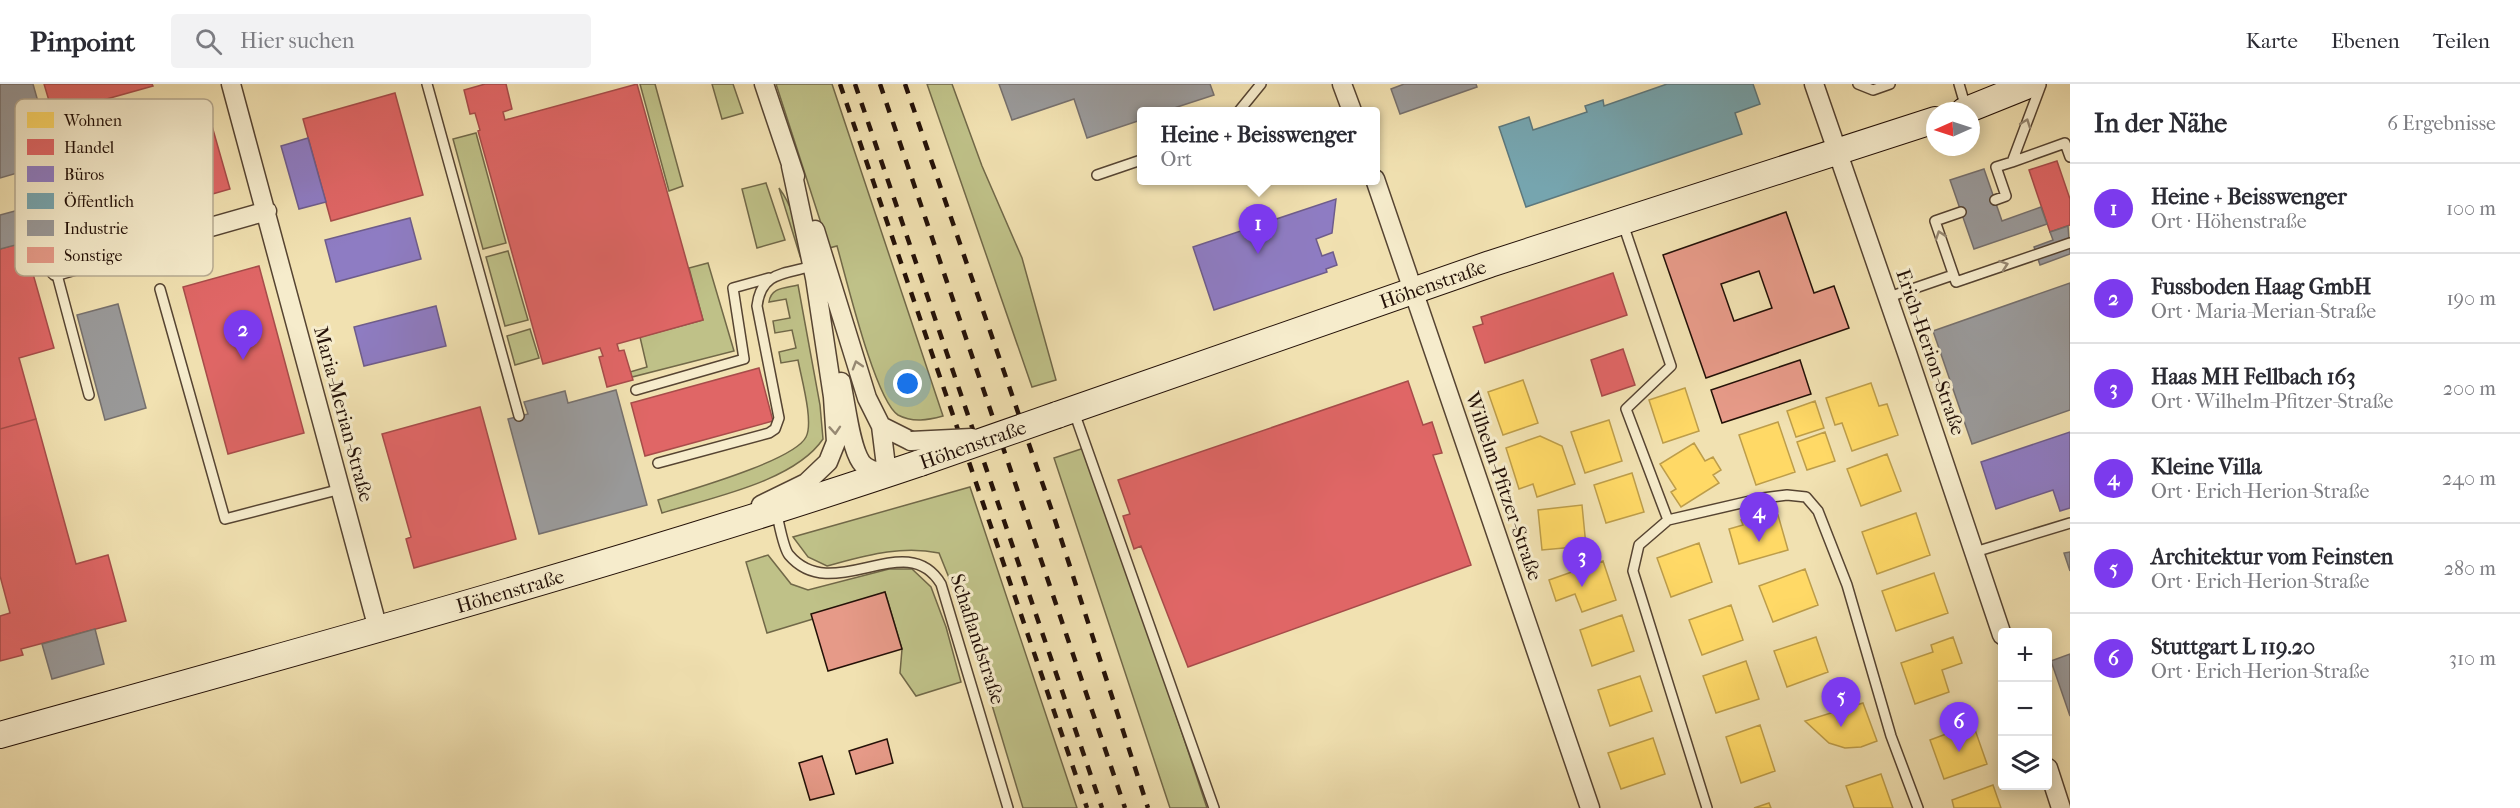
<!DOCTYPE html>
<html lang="de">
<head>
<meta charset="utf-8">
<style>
  body { margin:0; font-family:"IM FELL French Canon",serif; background:#f2f2f3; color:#2b2b33 }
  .controls { position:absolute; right:18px; bottom:18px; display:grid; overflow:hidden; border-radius:6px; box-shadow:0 3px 15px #0003 }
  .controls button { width:54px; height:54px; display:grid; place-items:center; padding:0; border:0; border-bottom:2px solid #e1e1e2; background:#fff; color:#2b2b33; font:30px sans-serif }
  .compass { position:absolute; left:1926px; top:18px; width:54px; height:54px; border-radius:50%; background:#fff; box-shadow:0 3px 15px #0003; rotate:267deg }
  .you { position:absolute; left:908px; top:300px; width:21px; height:21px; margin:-15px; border:4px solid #fff; border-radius:50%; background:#1a73e8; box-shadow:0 0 0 9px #1a73e833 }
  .badge { display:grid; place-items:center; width:39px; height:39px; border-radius:50%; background:#7c3aed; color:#fff; font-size:20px; font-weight:700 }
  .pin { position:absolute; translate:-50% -50px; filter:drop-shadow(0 2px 3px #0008) }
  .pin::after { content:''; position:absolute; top:32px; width:21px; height:18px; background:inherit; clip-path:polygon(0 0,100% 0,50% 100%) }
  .popup { position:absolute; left:1137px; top:23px; width:243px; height:78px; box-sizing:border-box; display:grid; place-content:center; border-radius:6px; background:#fff; filter:drop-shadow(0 2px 4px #0005); font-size:20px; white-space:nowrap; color:#7c7c81 }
  .popup b { font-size:22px; color:#2b2b33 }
  .popup::after { content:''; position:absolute; left:50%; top:100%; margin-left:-12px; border:12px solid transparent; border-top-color:#fff }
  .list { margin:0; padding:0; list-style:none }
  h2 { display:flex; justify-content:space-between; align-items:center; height:78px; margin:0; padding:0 24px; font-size:26px }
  h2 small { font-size:20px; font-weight:400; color:#7c7c81 }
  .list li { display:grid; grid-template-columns:39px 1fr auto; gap:18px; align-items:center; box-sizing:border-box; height:90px; padding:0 24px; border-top:2px solid #e1e1e2 }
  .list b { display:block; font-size:22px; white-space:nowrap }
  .list p { margin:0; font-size:20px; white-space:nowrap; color:#7c7c81 }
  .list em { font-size:20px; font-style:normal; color:#7c7c81 }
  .icon { flex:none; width:33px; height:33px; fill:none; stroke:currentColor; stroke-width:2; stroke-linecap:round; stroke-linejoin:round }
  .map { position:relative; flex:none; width:2070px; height:724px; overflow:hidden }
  header { display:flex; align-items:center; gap:36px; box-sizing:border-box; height:84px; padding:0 30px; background:#fff; border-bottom:2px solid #e1e1e2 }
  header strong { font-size:28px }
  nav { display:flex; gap:33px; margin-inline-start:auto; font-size:21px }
  .search { width:420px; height:54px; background:#f2f2f3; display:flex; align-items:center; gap:15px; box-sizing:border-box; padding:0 21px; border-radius:6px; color:#7c7c81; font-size:22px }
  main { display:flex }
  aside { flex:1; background:#fff }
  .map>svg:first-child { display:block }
  .green { fill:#bfc188; stroke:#716848; stroke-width:1.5 }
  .homes { fill:#ffd966; stroke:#bd9d4a; stroke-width:1.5 }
  .shops { fill:#e06666; stroke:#a74c4a; stroke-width:1.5 }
  .offices { fill:#8e7cc3; stroke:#6e5c8b; stroke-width:1.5 }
  .public { fill:#76a5af; stroke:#5d787d; stroke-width:1.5 }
  .industry { fill:#999; stroke:#76706d; stroke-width:1.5 }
  .building { fill:#e69a88; stroke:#231007; stroke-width:1.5; fill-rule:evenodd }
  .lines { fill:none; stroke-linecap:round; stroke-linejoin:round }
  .service-casing { stroke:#564432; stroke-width:12 }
  .minor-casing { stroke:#564432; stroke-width:21 }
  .secondary-casing { stroke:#231007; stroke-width:28 }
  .service { stroke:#f6eccc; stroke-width:9 }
  .minor { stroke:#f6eccc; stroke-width:18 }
  .secondary { stroke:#f6eccc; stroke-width:26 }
  .rail { stroke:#231007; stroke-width:4.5; stroke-dasharray:10 10; stroke-linecap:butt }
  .minor-bridge-casing { stroke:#564432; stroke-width:21; stroke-linecap:butt }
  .secondary-bridge-casing { stroke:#231007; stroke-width:28; stroke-linecap:butt }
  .minor-bridge { stroke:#f6eccc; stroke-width:18 }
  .secondary-bridge { stroke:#f6eccc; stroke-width:26 }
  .oneway { stroke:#978973 }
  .labels { text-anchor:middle; stroke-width:6; stroke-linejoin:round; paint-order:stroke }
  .street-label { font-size:20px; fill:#231007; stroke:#f6eccc }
  .key { fill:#f6eccc; stroke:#b7aa91; stroke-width:1.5 }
  .key-label { font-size:16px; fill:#231007 }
</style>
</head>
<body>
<header>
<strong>Pinpoint</strong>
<div class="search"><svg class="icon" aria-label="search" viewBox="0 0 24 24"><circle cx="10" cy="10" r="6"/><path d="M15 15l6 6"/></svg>Hier suchen</div>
<nav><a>Karte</a><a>Ebenen</a><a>Teilen</a></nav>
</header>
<main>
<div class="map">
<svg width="2070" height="724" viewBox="0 0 2070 724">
  <rect width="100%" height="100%" fill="#f1e1b1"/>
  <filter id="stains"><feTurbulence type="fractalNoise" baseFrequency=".00333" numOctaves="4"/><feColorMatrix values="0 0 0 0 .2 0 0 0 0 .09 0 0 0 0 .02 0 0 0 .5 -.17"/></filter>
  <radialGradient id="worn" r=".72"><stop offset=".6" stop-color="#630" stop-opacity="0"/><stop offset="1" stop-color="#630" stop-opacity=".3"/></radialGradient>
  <path class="green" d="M640,0H655L683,102L669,107Z
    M712,0H733L743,29L722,35Z
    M776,0H832L943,332C928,336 913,339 898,331C875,316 846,193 837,162L829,164Z
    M927,0H952L982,82L1022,174L1056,296L1032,303Z
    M476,49L506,159L483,165L453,55Z
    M766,99L785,156L757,164L742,105Z
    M779,104C794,124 797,145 802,169L800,172Z
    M508,167L528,236L505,242L486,173Z
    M708,179L734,267L632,293L630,288L647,283L640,253L703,236L689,184Z
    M798,201L820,321L823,355C794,398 709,414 662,429L658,416C686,407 794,377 806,353C814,338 801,293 798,276L781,279L779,268L796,264L792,246L775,249L773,237L790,234L786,215L769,218C771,203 785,204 798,201Z
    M530,245L539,274L515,281L507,252Z
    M1087,363L1207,724H1170L1054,374Z
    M970,403L1077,724H1023L992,621L981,573L939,469C900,461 865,472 827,482L808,473L793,453Z
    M768,471L791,500L808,506L889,485H912L931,503L946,543L961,598L916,612L900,589L902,565L885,508L813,535L767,549L746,478Z"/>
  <path class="homes" d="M1523,296L1538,339L1503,351L1488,308Z
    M1871,299L1879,322L1887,320L1898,351L1852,367L1842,339L1835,341L1826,314Z
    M1685,304L1699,347L1663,359L1649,316Z
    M1815,317L1824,344L1796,353L1787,327Z
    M1609,336L1622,377L1585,389L1571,348Z
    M1778,338L1795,388L1756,401L1739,351Z
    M1825,348L1835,377L1807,386L1797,358Z
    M1540,352L1562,362L1575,400L1537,413L1533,400L1519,405L1506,364Z
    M1694,359L1705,377L1713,373L1721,386L1713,391L1719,399L1681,423L1671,408L1676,405L1660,380Z
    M1887,370L1901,407L1861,422L1847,385Z
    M1632,389L1644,428L1606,439L1594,401Z
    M1582,421L1586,462L1542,466L1538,426Z
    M1916,429L1930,471L1877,490L1862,448Z
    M1761,430L1763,436L1778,431L1788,466L1739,480L1729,445L1743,441L1741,436Z
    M1699,459L1712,498L1671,513L1657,474Z
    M1603,477L1616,516L1582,528L1575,510L1556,517L1549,496Z
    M1805,485L1818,521L1773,538L1759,502Z
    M1934,489L1948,529L1896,547L1882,507Z
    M1731,521L1743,556L1702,571L1689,536Z
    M1622,531L1634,567L1592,582L1580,546Z
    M1816,553L1828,588L1787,603L1774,567Z
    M1953,553L1962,579L1942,586L1949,608L1915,620L1901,579L1933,568L1931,561Z
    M1746,577L1759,615L1716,629L1703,592Z
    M1640,592L1652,627L1610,642L1598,606Z
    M1863,619L1877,657L1861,663L1845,664L1829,659L1805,637Z
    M1973,640L1987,680L1944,695L1930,656Z
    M1760,641L1775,687L1741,699L1726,653Z
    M1653,654L1665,690L1621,705L1608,669Z
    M1881,690L1893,724H1854L1846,702Z
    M1993,701L2001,724H1954L1952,716Z
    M1769,719L1771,724H1754Z"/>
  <path class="shops" d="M44,0H152L153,2L53,30Z
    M485,0H506L512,25L503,28L505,36L637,0L703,236L617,260L619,267L624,266L633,296L607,303L599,273L603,272L600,264L543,280L478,47L480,46L475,29L470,30L464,6Z
    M395,9L423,111L331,137L303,35Z
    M210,35L230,105L87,146L67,75Z
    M2057,77L2070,115V141L2050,148L2029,86Z
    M24,158L54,264L19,274L36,335L0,345V165Z
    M259,182L304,349L228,370L183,203Z
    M1613,189L1627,231L1485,279L1473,243L1483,240L1481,233Z
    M1623,265L1635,301L1602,312L1591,276Z
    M759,284L773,337L645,372L631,319Z
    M1408,297L1423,341L1432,338L1442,369L1433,371L1471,481L1188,583L1141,462L1134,465L1123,432L1130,430L1118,396Z
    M480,323L516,455L414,484L406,455L411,453L382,350Z
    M36,335L76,480L108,471L126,537L21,565L23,571L0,577V532L10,529L0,492V345Z"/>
  <path class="offices" d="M308,54L326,118L299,125L281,62Z
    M1336,115L1332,149L1316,155L1322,172L1333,168L1337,181L1326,185L1327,188L1214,226L1193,163Z
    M410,134L421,175L336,198L325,156Z
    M436,222L446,262L364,282L354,243Z
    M2070,348V424L2060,427L2053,406L1996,425L1981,378Z"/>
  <path class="public" d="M1667,0H1753L1760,20L1735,29L1742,50L1526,123L1499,43L1529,33L1533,46L1587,28L1585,22L1603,16L1604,22Z"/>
  <path class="industry" d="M0,0H33L55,78L0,94Z
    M999,0H1210L1214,11L1165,27H1141V36L1087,54L1074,15L1012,36Z
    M1404,0H1476L1477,3L1400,30L1391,5Z
    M1984,85L2002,137L2041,123L2047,140L1974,165L1950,96Z
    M30,123L39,155L0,165V131Z
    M2068,142L2070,170L2040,181L2034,163L2053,156L2050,148Z
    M2070,199V326L1972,360L1933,247Z
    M118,220L146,324L105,336L77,231Z
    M616,306L647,421L539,450L508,335L528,330L524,318L565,307L568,319Z
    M2070,468V487L2064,469Z
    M95,545L104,580L52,595L42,560Z
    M2070,570V632L2051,577Z"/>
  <path class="building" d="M1786,128L1814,209L1834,202L1849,244L1706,294L1663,171ZM1759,187L1772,224L1734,237L1721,200Z
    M1800,276L1811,310L1722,339L1711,306Z
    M885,508L902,565L828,587L811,530Z
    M887,655L893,679L856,690L849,667Z
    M822,672L834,710L810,716L799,679Z"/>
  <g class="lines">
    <g class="service-casing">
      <path id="service" d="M427,0L519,332
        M1858,0L1873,6L1890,0
        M1959,0L1966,24
        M1239,27L1261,0
        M2012,78L2065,59L2070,73
        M1097,91L1141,76
        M44,92L59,147L56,187L89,311
        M1995,116L2006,112L1996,83L2012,78L2041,1
        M1961,128L1935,137L1956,198L2070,159
        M1623,140L1671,282L1626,325L1668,436
        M160,205L225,435L341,405
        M1889,213L1953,191
        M636,306L744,275L733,204L769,194
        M1074,328L1214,724
        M658,379L769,349L775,345L779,334L757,222C761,188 784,190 813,182
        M776,427C779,438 783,464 789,471C833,523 906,442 941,500L1008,724
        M1975,468L2070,439
        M1707,724L1633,487L1639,461L1668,436L1763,414L1787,411L1806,413L1818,427L1847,501L1891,652L1918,724"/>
    </g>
    <g class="minor-casing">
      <path id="minor" d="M231,0L378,545
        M764,0L795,92
        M1342,0L1352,27
        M1814,0C1878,183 1941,367 2002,551
        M1375,95L1590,724
        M815,146L867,314L881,342L911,357
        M56,187L267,127
        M841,298C846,319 850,362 861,378C866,386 878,388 887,390L881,342
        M761,421L806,399L828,378L836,358L833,313L815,194L791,82
        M2048,684L2061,724"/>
    </g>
    <g class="secondary-casing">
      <g id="secondary">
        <path d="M1964,27L2031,0"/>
        <path id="s1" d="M1057,331L1490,180L1935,36"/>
        <path id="s2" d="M0,651C308,565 617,481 920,379"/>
      </g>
    </g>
    <use href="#service" class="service"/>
    <use href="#minor" class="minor"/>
    <use href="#secondary" class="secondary"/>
    <path class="rail" d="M840,0L1087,724
      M855,0L1102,724
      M880,0L1125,724
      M905,0L1053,430L1148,724"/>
    <g class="minor-bridge-casing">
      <path id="minor-bridge" d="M911,357L972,354"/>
    </g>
    <g class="secondary-bridge-casing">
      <g id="secondary-bridge">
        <path id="s3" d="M920,379L1057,331"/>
      </g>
    </g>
    <use href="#minor-bridge" class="minor-bridge"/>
    <use href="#secondary-bridge" class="secondary-bridge"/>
  </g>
  <defs><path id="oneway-chevron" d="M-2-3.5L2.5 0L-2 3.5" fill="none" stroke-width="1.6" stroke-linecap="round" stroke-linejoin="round" transform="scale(1.5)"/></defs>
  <g class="oneway">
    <use href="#oneway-chevron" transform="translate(2026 39) rotate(-70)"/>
    <use href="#oneway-chevron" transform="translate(1940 151) rotate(-109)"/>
    <use href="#oneway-chevron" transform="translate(2004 181) rotate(-19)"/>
    <use href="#oneway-chevron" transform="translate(857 281) rotate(-107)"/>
    <use href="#oneway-chevron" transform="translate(835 346) rotate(86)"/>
  </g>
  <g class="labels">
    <g class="street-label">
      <text dy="7" stroke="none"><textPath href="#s1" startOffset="398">Höhenstraße</textPath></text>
      <text transform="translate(1931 268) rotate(71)" y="7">Erich-Herion-Straße</text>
      <text transform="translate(344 330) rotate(75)" y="7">Maria-Merian-Straße</text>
      <text dy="7" stroke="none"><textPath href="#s3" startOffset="56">Höhenstraße</textPath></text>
      <text transform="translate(1504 402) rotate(71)" y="7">Wilhelm-Pfitzer-Straße</text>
      <text dy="7" stroke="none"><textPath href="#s2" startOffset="530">Höhenstraße</textPath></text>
      <text transform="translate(978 555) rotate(72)" y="7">Schaflandstraße</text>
    </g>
  </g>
  <rect x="15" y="15" width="198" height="177" rx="9" class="key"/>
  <rect x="27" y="28" width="27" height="16" fill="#ffd966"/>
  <rect x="27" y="55" width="27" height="16" fill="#e06666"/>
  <rect x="27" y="82" width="27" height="16" fill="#8e7cc3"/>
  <rect x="27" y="109" width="27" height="16" fill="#76a5af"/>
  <rect x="27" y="136" width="27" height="16" fill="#999"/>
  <rect x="27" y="163" width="27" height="16" fill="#e69a88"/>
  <g class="key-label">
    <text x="64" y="42">Wohnen</text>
    <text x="64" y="69">Handel</text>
    <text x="64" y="96">Büros</text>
    <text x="64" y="123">Öffentlich</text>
    <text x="64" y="150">Industrie</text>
    <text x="64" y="177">Sonstige</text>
  </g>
  <rect width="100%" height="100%" filter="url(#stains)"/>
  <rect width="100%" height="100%" fill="url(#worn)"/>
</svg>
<div class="controls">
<button>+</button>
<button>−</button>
<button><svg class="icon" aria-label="layers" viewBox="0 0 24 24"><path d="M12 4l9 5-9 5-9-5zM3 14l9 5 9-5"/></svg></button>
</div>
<svg class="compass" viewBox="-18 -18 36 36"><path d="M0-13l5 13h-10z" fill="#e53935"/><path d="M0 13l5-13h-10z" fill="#7c7c81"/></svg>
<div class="you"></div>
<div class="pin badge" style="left:1258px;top:170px">1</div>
<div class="popup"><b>Heine + Beisswenger</b>Ort</div>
<div class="pin badge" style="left:243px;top:276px">2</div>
<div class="pin badge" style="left:1582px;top:503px">3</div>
<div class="pin badge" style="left:1759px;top:458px">4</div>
<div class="pin badge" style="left:1841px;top:643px">5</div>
<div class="pin badge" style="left:1959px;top:668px">6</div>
</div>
<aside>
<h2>In der Nähe<small>6 Ergebnisse</small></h2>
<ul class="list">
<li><span class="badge">1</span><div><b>Heine + Beisswenger</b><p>Ort · Höhenstraße</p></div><em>100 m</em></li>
<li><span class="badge">2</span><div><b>Fussboden Haag GmbH</b><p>Ort · Maria-Merian-Straße</p></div><em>190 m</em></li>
<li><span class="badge">3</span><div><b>Haas MH Fellbach 163</b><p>Ort · Wilhelm-Pfitzer-Straße</p></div><em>200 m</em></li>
<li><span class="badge">4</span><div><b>Kleine Villa</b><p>Ort · Erich-Herion-Straße</p></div><em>240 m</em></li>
<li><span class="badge">5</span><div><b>Architektur vom Feinsten</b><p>Ort · Erich-Herion-Straße</p></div><em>280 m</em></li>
<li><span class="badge">6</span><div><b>Stuttgart L 119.20</b><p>Ort · Erich-Herion-Straße</p></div><em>310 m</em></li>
</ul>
</aside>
</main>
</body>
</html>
